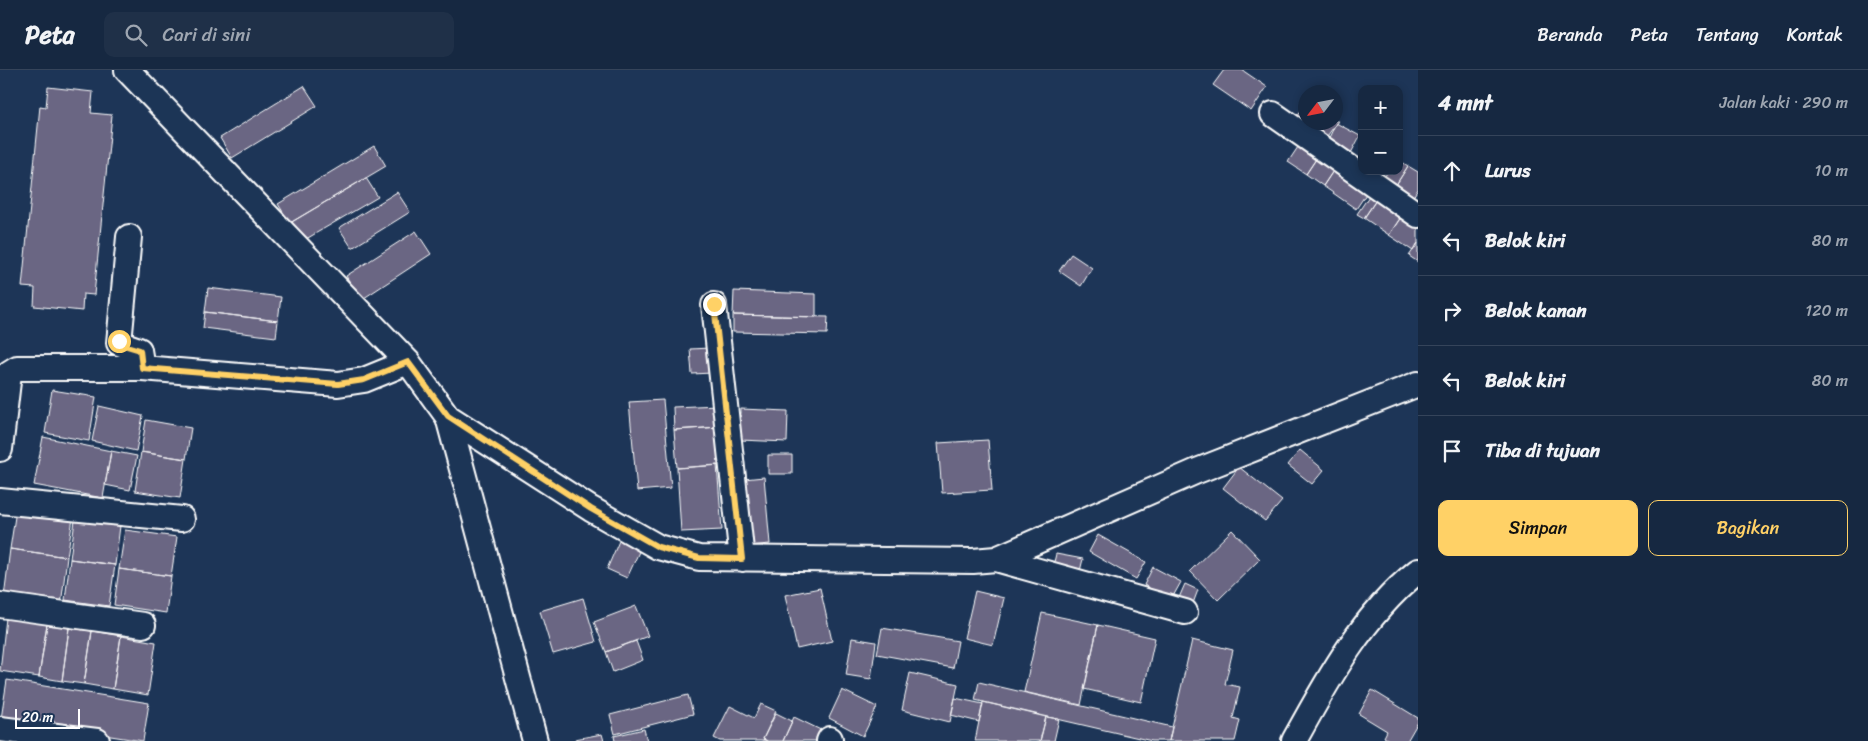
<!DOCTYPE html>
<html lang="id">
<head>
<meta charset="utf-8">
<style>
  body { margin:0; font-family:Sriracha,sans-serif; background:#1f3048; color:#f1f3f6 }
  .controls { position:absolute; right:15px; top:15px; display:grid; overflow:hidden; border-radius:10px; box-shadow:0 2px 8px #0003 }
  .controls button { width:45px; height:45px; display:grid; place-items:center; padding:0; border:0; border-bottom:1px solid #35445a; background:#162841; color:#f1f3f6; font:25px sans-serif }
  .compass { position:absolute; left:1298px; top:15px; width:45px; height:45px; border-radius:50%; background:#162841; box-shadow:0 2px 8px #0003; rotate:238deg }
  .scale { position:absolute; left:15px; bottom:12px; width:65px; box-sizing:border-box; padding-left:5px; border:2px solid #fff; border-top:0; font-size:14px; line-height:18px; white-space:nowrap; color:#fff; -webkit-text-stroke:4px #1d3557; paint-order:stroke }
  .stop { position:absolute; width:15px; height:15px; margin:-11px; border:4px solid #ffd166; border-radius:50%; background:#fff }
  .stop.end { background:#ffd166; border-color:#fff; box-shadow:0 1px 5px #0008 }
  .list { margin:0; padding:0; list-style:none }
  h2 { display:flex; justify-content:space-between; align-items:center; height:65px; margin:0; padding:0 20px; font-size:21px }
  h2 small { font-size:16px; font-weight:400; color:#9ea6b1 }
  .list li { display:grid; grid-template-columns:32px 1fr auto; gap:15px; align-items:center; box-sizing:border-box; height:70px; padding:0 20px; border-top:1px solid #35445a }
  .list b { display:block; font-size:19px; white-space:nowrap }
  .list em { font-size:16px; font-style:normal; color:#9ea6b1 }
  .actions { display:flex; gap:10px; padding:15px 20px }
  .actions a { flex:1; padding:11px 0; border:1px solid #ffd166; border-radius:10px; text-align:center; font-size:18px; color:#ffd166 }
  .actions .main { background:#ffd166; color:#111 }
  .icon { flex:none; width:28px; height:28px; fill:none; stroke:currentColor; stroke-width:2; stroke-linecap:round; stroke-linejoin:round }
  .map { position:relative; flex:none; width:1418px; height:671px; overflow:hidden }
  header { display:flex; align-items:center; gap:30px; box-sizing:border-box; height:70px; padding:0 25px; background:#162841; border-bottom:1px solid #35445a }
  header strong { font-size:24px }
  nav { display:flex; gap:28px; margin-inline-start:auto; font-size:18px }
  .search { width:350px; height:45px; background:#1f3048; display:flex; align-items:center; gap:12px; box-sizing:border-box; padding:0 18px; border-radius:10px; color:#9ea6b1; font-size:19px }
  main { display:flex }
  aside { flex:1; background:#162841 }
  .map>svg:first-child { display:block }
  .building { fill:#6b6683; stroke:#fff }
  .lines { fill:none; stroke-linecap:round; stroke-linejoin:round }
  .minor-casing { stroke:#fff; stroke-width:28 }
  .minor { stroke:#1d3557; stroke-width:24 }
  .route { stroke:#ffd166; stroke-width:6 }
</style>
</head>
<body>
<header>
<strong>Peta</strong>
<div class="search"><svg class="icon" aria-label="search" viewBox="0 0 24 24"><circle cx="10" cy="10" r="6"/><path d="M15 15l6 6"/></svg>Cari di sini</div>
<nav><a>Beranda</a><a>Peta</a><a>Tentang</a><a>Kontak</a></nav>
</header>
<main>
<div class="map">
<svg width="1418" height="671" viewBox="0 0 1418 671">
  <rect width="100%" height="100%" fill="#1d3557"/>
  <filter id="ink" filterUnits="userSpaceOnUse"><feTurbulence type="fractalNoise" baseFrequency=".02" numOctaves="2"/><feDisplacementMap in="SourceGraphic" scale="10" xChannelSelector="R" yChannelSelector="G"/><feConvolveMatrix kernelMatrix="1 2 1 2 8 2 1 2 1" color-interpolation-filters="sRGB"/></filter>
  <g filter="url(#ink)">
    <path class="building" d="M1224,0H1242L1267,17L1251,41L1213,15Z
      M304,16L317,36L232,88L220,68Z
      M48,17L93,22L91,43L112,45L94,225L83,224L82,241L34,236L35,218L22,217L40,36L46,37Z
      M1306,33V52L1338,51L1325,69L1295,49Z
      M1336,53L1360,66L1350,85L1327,72Z
      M1302,71L1320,83L1306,104L1288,92Z
      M374,76L386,96L290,153L278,134Z
      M1320,83L1337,95L1323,116L1306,104Z
      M1399,90L1408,96L1394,118L1382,111L1388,101H1399Z
      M1337,95L1370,118L1356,139L1323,116Z
      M1408,96L1418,102V119L1411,130L1394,118Z
      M366,108L378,127L301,172L290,153Z
      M1373,120L1380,124L1364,148L1357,144Z
      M397,122L410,142L352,178L339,158Z
      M1380,124L1405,141L1389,165L1364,148Z
      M1405,141L1418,150V173L1413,181L1389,165Z
      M416,161L431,184L361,230L346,206Z
      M1418,173V192L1409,186Z
      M1071,184L1092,198L1081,216L1059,201Z
      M208,218L281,227L278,251L205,242Z
      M734,221L816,224V247L733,245Z
      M205,242L278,251L276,267L203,258Z
      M733,245L828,247L827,264L733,262Z
      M710,278L712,303L692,304L690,279Z
      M52,320L96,327L89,371L45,363Z
      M663,330L671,418L637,421L629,332Z
      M718,335L720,357L674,360L673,337Z
      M99,336L143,346L136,381L92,371Z
      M741,339L788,341L787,372L740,370Z
      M146,350L191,358L186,389L141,382Z
      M720,357L722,395L677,398L674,360Z
      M43,367L111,381L103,428L34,415Z
      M988,370L992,420L942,423L938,373Z
      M1300,380L1324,400L1312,414L1288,395Z
      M111,381L137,386L130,420L105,415Z
      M141,382L186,389L180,428L135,421Z
      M768,385H792V404H768Z
      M717,395L722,460L681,462L677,398Z
      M1239,397L1282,431L1265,451L1223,418Z
      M764,407L770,474L749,476L744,409Z
      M16,440L73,448L67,487L10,479Z
      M75,450L120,456L115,495L70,489Z
      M125,460L177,467L171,506L119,499Z
      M1232,460L1260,489L1218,530L1190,501Z
      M622,464L643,473L627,508L607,499Z
      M1098,465L1146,492L1136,509L1089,482Z
      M10,479L67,487L61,535L4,527Z
      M1056,484L1083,489L1080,501L1053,496Z
      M70,489L115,495L109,536L65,530Z
      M1153,497L1181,512L1171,530L1144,515Z
      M119,499L171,506L166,543L114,535Z
      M1185,514L1198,520L1192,536L1178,530Z
      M820,518L832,571L797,579L785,525Z
      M975,521L1004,528L993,575L964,568Z
      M583,528L596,572L553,584L540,541Z
      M636,536L648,566L606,582L594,552Z
      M1042,543L1098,555L1081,635L1024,622Z
      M6,548L47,554L39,607L0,601Z
      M47,554L69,558L62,611L39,607Z
      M1098,555L1155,568L1141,632L1084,619Z
      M69,558L92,561L84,614L62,611Z
      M882,558L958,571L953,598L877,584Z
      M92,561L121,566L113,619L84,614Z
      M121,566L156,572L148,625L113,619Z
      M852,568L876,572L871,609L846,605Z
      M1192,570L1233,580L1225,614L1240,617L1233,648L1240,650L1235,671H1169Z
      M636,571L643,590L613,602L606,582Z
      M910,603L958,614L950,652L902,640Z
      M7,610L149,633L143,671L1,649Z
      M979,612L1172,657L1169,671H1152L975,630Z
      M842,620L877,637L863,666L829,648Z
      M1372,620L1418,648V652L1407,671H1390L1384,667L1387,661L1359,644Z
      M688,625L693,644L615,664L610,645Z
      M955,628L983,634L979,652L951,645Z
      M983,632L1046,647L1040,671H975Z
      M761,634L776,641L763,669L767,671H720L714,668L730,636L754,648Z
      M776,643L792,651L783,671H768L763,669Z
      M794,647L831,665L829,671H783Z
      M1046,647L1059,649L1054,671H1040Z
      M644,659L647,671H615L614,666Z
      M602,664L604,671H575V669Z"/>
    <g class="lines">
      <g class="minor-casing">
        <path id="minor" d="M127,0L408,292L448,347L535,671
          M1273,44L1418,145
          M129,167L119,273L139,280L142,298
          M714,235L742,489
          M448,347L591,439L658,477L699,488L973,491L996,489L1197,401L1418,314
          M0,379L9,303L17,298H142L338,314L364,310L408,292
          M0,431L182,449
          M996,489L1185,542
          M0,535L143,555
          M0,659L97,671
          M829,671L830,669
          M1294,671C1328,609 1362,546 1418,501"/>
      </g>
      <use href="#minor" class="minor"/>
    </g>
  </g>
  <g class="lines" filter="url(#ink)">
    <path class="route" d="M119,271L120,274L140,280L142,298L338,314L364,310L408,292L448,346L591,439L658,477L699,488L742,489L714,234"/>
  </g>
</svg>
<div class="controls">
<button>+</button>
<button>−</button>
</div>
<svg class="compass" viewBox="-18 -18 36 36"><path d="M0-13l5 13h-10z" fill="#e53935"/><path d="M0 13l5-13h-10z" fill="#9ea6b1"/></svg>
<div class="scale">20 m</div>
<div class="stop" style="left:119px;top:271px"></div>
<div class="stop end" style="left:714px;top:234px"></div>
</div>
<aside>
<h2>4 mnt<small>Jalan kaki · 290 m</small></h2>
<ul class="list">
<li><svg class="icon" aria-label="ahead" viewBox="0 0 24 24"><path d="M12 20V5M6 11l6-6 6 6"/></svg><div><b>Lurus</b></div><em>10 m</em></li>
<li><svg class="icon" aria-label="left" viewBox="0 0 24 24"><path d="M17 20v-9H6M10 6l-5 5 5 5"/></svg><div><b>Belok kiri</b></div><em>80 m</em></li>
<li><svg class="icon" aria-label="right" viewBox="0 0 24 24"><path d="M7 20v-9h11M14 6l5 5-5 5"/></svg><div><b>Belok kanan</b></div><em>120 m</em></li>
<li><svg class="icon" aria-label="left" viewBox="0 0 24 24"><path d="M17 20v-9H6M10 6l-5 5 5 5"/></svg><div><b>Belok kiri</b></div><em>80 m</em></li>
<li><svg class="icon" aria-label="arrive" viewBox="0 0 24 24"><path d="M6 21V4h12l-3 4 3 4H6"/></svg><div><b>Tiba di tujuan</b></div></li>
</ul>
<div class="actions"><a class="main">Simpan</a><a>Bagikan</a></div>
</aside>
</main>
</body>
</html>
